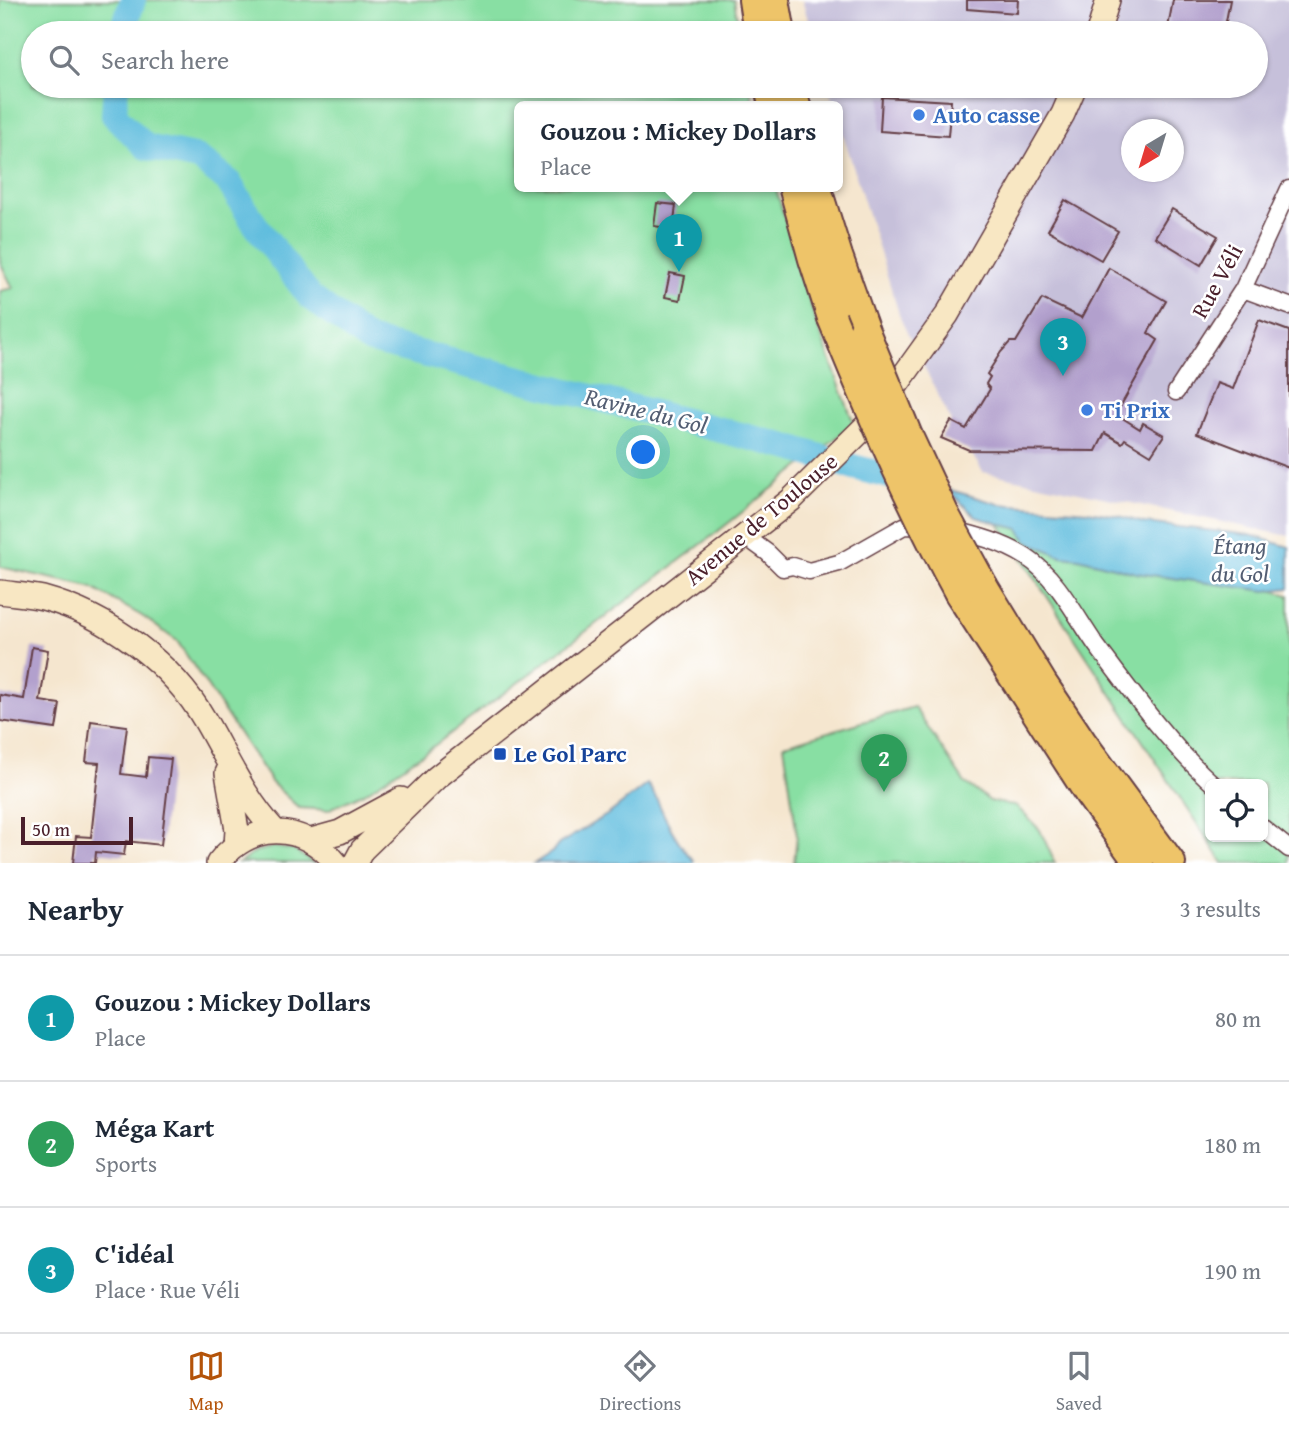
<!DOCTYPE html>
<html lang="en">
<head>
<meta charset="utf-8">
<style>
  body { margin:0; font-family:"Gentium Book Plus",serif; background:#f6f6f7; color:#1f2937 }
  .controls { position:absolute; right:21px; bottom:21px; display:grid; overflow:hidden; border-radius:10px; box-shadow:0 2px 5px #0004 }
  .controls button { width:63px; height:63px; display:grid; place-items:center; padding:0; border:0; border-bottom:2px solid #e0e1e3; background:#fff; color:#1f2937; font:35px sans-serif }
  .compass { position:absolute; left:1121px; top:119px; width:63px; height:63px; border-radius:50%; background:#fff; box-shadow:0 2px 5px #0004; rotate:218deg }
  .scale { position:absolute; left:21px; bottom:18px; width:112px; box-sizing:border-box; padding-left:7px; border:4px solid #4a1f2b; border-top:0; font-size:19px; line-height:24px; white-space:nowrap; color:#4a1f2b; -webkit-text-stroke:5px #fff; paint-order:stroke }
  .you { position:absolute; left:644px; top:453px; width:24px; height:24px; margin:-18px; border:5px solid #fff; border-radius:50%; background:#1a73e8; box-shadow:0 0 0 10px #1a73e833 }
  .badge { display:grid; place-items:center; width:46px; height:46px; border-radius:50%; background:#b45309; color:#fff; font-size:23px; font-weight:700 }
  .pin { position:absolute; translate:-50% -58px; filter:drop-shadow(0 2px 4px #0008) }
  .pin::after { content:''; position:absolute; top:37px; width:24px; height:21px; background:inherit; clip-path:polygon(0 0,100% 0,50% 100%) }
  .popup { position:absolute; left:514px; top:101px; width:329px; height:91px; box-sizing:border-box; display:grid; place-content:center; border-radius:10px; background:#fff; filter:drop-shadow(0 2px 5px #0005); font-size:23px; white-space:nowrap; color:#747a83 }
  .popup b { font-size:26px; color:#1f2937 }
  .popup::after { content:''; position:absolute; left:50%; top:100%; margin-left:-14px; border:14px solid transparent; border-top-color:#fff }
  .list { margin:0; padding:0; list-style:none }
  h2 { display:flex; justify-content:space-between; align-items:center; height:91px; margin:0; padding:0 28px; font-size:30px }
  h2 small { font-size:23px; font-weight:400; color:#747a83 }
  .list li { display:grid; grid-template-columns:46px 1fr auto; gap:21px; align-items:center; box-sizing:border-box; height:126px; padding:0 28px; border-top:2px solid #e0e1e3 }
  .list b { display:block; font-size:26px; white-space:nowrap }
  .list p { margin:0; font-size:23px; white-space:nowrap; color:#747a83 }
  .list em { font-size:23px; font-style:normal; color:#747a83 }
  .icon { flex:none; width:38px; height:38px; fill:none; stroke:currentColor; stroke-width:2; stroke-linecap:round; stroke-linejoin:round }
  .map { position:relative; flex:none; width:1289px; height:863px; overflow:hidden }
  .search { position:absolute; background:#fff; box-shadow:0 2px 5px #0004; left:21px; right:21px; top:21px; height:77px; display:flex; align-items:center; gap:18px; box-sizing:border-box; padding:0 24px; border-radius:38px; color:#747a83; font-size:26px }
  .sheet { height:469px; background:#fff }
  nav { display:flex; justify-content:space-around; align-items:center; box-sizing:border-box; height:98px; border-top:2px solid #e0e1e3; background:#fff; font-size:19px; color:#747a83 }
  nav a { display:grid; justify-items:center; gap:4px }
  nav .on { color:#b45309 }
  .map>svg:first-child { display:block }
  .industrial { fill:#c6c0da; fill-rule:evenodd }
  .green { fill:#88dfa3; stroke:#697f67; stroke-width:2; fill-rule:evenodd }
  .water { fill:#60bdde; stroke:#556e84; stroke-width:2 }
  .lines { fill:none; stroke-linecap:round; stroke-linejoin:round }
  .river { stroke:#60bdde; stroke-width:26 }
  .building { fill:#b2a0cd }
  .street-casing { stroke:#643d44; stroke-width:19 }
  .secondary-casing { stroke:#643d44; stroke-width:26 }
  .highway-casing { stroke:#643d44; stroke-width:32 }
  .street { stroke:#fff; stroke-width:16 }
  .secondary { stroke:#f8e7c3; stroke-width:23 }
  .highway { stroke:#eec469; stroke-width:28 }
  .highway-bridge-casing { stroke:#643d44; stroke-width:32; stroke-linecap:butt }
  .highway-bridge { stroke:#eec469; stroke-width:28 }
  .shop-dot { fill:#3f7fe0; stroke:#fff; stroke-width:2.5 }
  .transit-dot { fill:#1a4fb4; stroke:#fff; stroke-width:2.5 }
  .labels { text-anchor:middle; stroke-width:5; stroke-linejoin:round; paint-order:stroke }
  .shop-label { font-size:23px; font-weight:bold; fill:#366cbe; stroke:#fff; text-anchor:start }
  .street-label { font-size:23px; fill:#4a1f2b; stroke:#fff }
  .transit-label { font-size:23px; font-weight:bold; fill:#164399; stroke:#fff; text-anchor:start }
  .water-label { font-size:24px; font-style:italic; fill:#535e73; stroke:#fff }
</style>
</head>
<body>
<div class="map">
<svg width="1289" height="863" viewBox="0 0 1289 863">
  <rect width="100%" height="100%" fill="#fff"/>
  <filter id="ink" filterUnits="userSpaceOnUse"><feTurbulence type="fractalNoise" baseFrequency=".0143" numOctaves="2"/><feDisplacementMap in="SourceGraphic" scale="14" xChannelSelector="R" yChannelSelector="G"/><feConvolveMatrix kernelMatrix="1 2 1 2 8 2 1 2 1" color-interpolation-filters="sRGB"/></filter>
  <filter id="wash" filterUnits="userSpaceOnUse"><feTurbulence type="fractalNoise" baseFrequency=".00686" numOctaves="4" result="noise"/><feDisplacementMap in="SourceGraphic" scale="28" xChannelSelector="R" yChannelSelector="G"/><feGaussianBlur stdDeviation="1.57" result="paint"/><feColorMatrix in="noise" values="0 0 0 0 0 0 0 0 0 0 0 0 0 0 0 0 0 1.4 0 .05"/><feComposite in="paint" operator="in"/></filter>
  <g filter="url(#wash)">
    <rect width="100%" height="100%" fill="#f5e6cf"/>
    <path class="industrial" d="M802,0H1289V536L983,472L951,421L901,320L838,118V106H834L828,86H1256V33H812ZM1132,130H1174V172H1132Z"/>
    <path class="green" d="M0,0H734L740,33H33V86H750L754,106H520V186H775L815,319L854,424L707,540L430,749L366,792L328,810L299,808L272,783L177,641L142,616L90,587L0,567V291L13,288L0,262Z
      M996,519L1289,595V863H1223ZM1210,784H1263V837H1210Z
      M914,707L965,783L990,801L1016,806L1040,830L1055,863H794L797,835L784,745Z
      M274,847L293,850L314,863H239L257,851Z"/>
    <path class="water" d="M947,489L999,504L1088,511L1119,516L1144,523L1250,535L1289,547V588L1266,591L1136,573L1079,558L1061,556L1027,541L1019,529L976,517Z
      M647,784C656,794 659,806 666,819C673,834 682,848 694,861L692,863H535L552,852L559,844L610,813Z"/>
    <g class="lines">
      <path class="river" d="M122,33L133,0
        M116,86L114,115L146,147L198,158L228,181L254,223L310,297L368,340L795,449L853,467L917,483"/>
    </g>
    <g id="blocks">
      <path class="building" d="M967,0H1018L1017,13L967,9Z
        M1173,0H1230L1224,32L1167,33Z
        M882,97L951,101L948,136L880,131Z
        M1065,200L1118,231L1101,260L1048,230Z
        M657,203L676,205L673,229L654,226Z
        M1172,209L1218,236L1201,265L1155,237Z
        M1109,268L1166,301L1148,333L1158,340L1116,414L1140,429L1143,423L1164,435L1151,455L1125,439L1122,443L1105,433L1096,451L969,450L941,438L951,421L966,429L990,389L986,384L990,377L987,374L1001,352L1010,342H1016L1042,299L1082,318Z
        M670,273L685,276L680,300L665,297Z
        M1259,320L1289,331V468L1197,433L1217,383L1233,389Z
        M32,647L48,650L40,701L60,704L56,729L0,721V695L24,699Z
        M91,721L127,726L121,774L146,777L148,757L171,759L161,845L126,841L124,855L96,852L95,863H73L76,836L91,837L99,763L86,762Z"/>
    </g>
  </g>
  <g filter="url(#ink)">
    <use href="#blocks" fill-opacity="0" stroke="#643d44" stroke-width="2"/>
    <g class="lines">
      <g class="street-casing">
        <path id="street" d="M1243,289L1289,306
          M1176,392L1243,289L1289,189
          M951,529C978,536 1002,542 1026,557C1057,577 1075,615 1096,645C1132,693 1168,743 1213,784
          M746,537L768,553L783,568L793,566L809,571L839,563L904,526L929,527
          M1263,828L1289,849"/>
      </g>
      <g class="secondary-casing">
        <path id="secondary" d="M1098,33L1108,0
          M0,592C14,594 29,595 43,598C109,616 172,663 206,722C228,760 245,799 275,831
          M227,773L237,830L236,845
          M311,840L340,832L401,799
          M218,863C251,821 302,822 336,863
          M355,863L362,850L436,778L791,500L870,422L947,315L1063,114L1075,86"/>
      </g>
      <g class="highway-casing">
        <path id="highway" d="M753,0L758,33
          M775,0L781,33
          M769,86L773,106
          M791,86L796,106
          M793,186L813,259L832,318
          M816,186L838,256L864,329
          M984,587L1043,684L1082,742L1171,863
          M959,593L1089,794L1139,863"/>
      </g>
      <use href="#street" class="street"/>
      <use href="#secondary" class="secondary"/>
      <use href="#highway" class="highway"/>
      <g class="highway-bridge-casing">
        <path id="highway-bridge" d="M832,318C870,412 910,504 959,593
          M864,329L908,436L944,513L984,587"/>
      </g>
      <use href="#highway-bridge" class="highway-bridge"/>
    </g>
  </g>
  <g class="shop-dot">
    <circle cx="919" cy="115" r="7"/>
    <circle cx="1087" cy="410" r="7"/>
  </g>
  <rect class="transit-dot" x="493" y="747" width="14" height="14" rx="3.5"/>
  <g class="labels">
    <g class="shop-label">
      <text x="933" y="123">Auto casse</text>
      <text x="1101" y="418">Ti Prix</text>
    </g>
    <g class="street-label">
      <text transform="translate(1217 281) rotate(-61)" y="8">Rue Véli</text>
      <text transform="translate(761 519) rotate(-40)" y="8">Avenue de Toulouse</text>
    </g>
    <g class="transit-label">
      <text x="514" y="762">Le Gol Parc</text>
    </g>
    <g class="water-label">
      <text transform="translate(646 411) rotate(14)" y="8">Ravine du Gol</text>
      <text x="1240" y="554">Étang<tspan x="1240" dy="28">du Gol</tspan></text>
    </g>
  </g>
</svg>
<div class="controls">
<button><svg class="icon" aria-label="locate" viewBox="0 0 24 24"><circle cx="12" cy="12" r="6"/><path d="M12 2v4M12 18v4M2 12h4M18 12h4"/></svg></button>
</div>
<svg class="compass" viewBox="-18 -18 36 36"><path d="M0-13l5 13h-10z" fill="#e53935"/><path d="M0 13l5-13h-10z" fill="#747a83"/></svg>
<div class="scale">50 m</div>
<div class="you"></div>
<div class="pin badge" style="left:679px;top:272px;background:#0f9aa8">1</div>
<div class="popup"><b>Gouzou : Mickey Dollars</b>Place</div>
<div class="pin badge" style="left:884px;top:792px;background:#2e9e5b">2</div>
<div class="pin badge" style="left:1063px;top:376px;background:#0f9aa8">3</div>
<div class="search"><svg class="icon" aria-label="search" viewBox="0 0 24 24"><circle cx="10" cy="10" r="6"/><path d="M15 15l6 6"/></svg>Search here</div>
</div>
<section class="sheet">
<h2>Nearby<small>3 results</small></h2>
<ul class="list">
<li><span class="badge" style="background:#0f9aa8">1</span><div><b>Gouzou : Mickey Dollars</b><p>Place</p></div><em>80 m</em></li>
<li><span class="badge" style="background:#2e9e5b">2</span><div><b>Méga Kart</b><p>Sports</p></div><em>180 m</em></li>
<li><span class="badge" style="background:#0f9aa8">3</span><div><b>C'idéal</b><p>Place · Rue Véli</p></div><em>190 m</em></li>
</ul>
</section>
<nav>
<a class="on"><svg class="icon" aria-label="map" viewBox="0 0 24 24"><path d="M3 6l6-2 6 2 6-2v14l-6 2-6-2-6 2zM9 4v14M15 6v14"/></svg>Map</a>
<a><svg class="icon" aria-label="directions" viewBox="0 0 24 24"><path d="M12 3l9 9-9 9-9-9zM9 14v-3h6M13 9l2 2-2 2"/></svg>Directions</a>
<a><svg class="icon" aria-label="saved" viewBox="0 0 24 24"><path d="M7 4h10v16l-5-4-5 4z"/></svg>Saved</a>
</nav>
</body>
</html>
